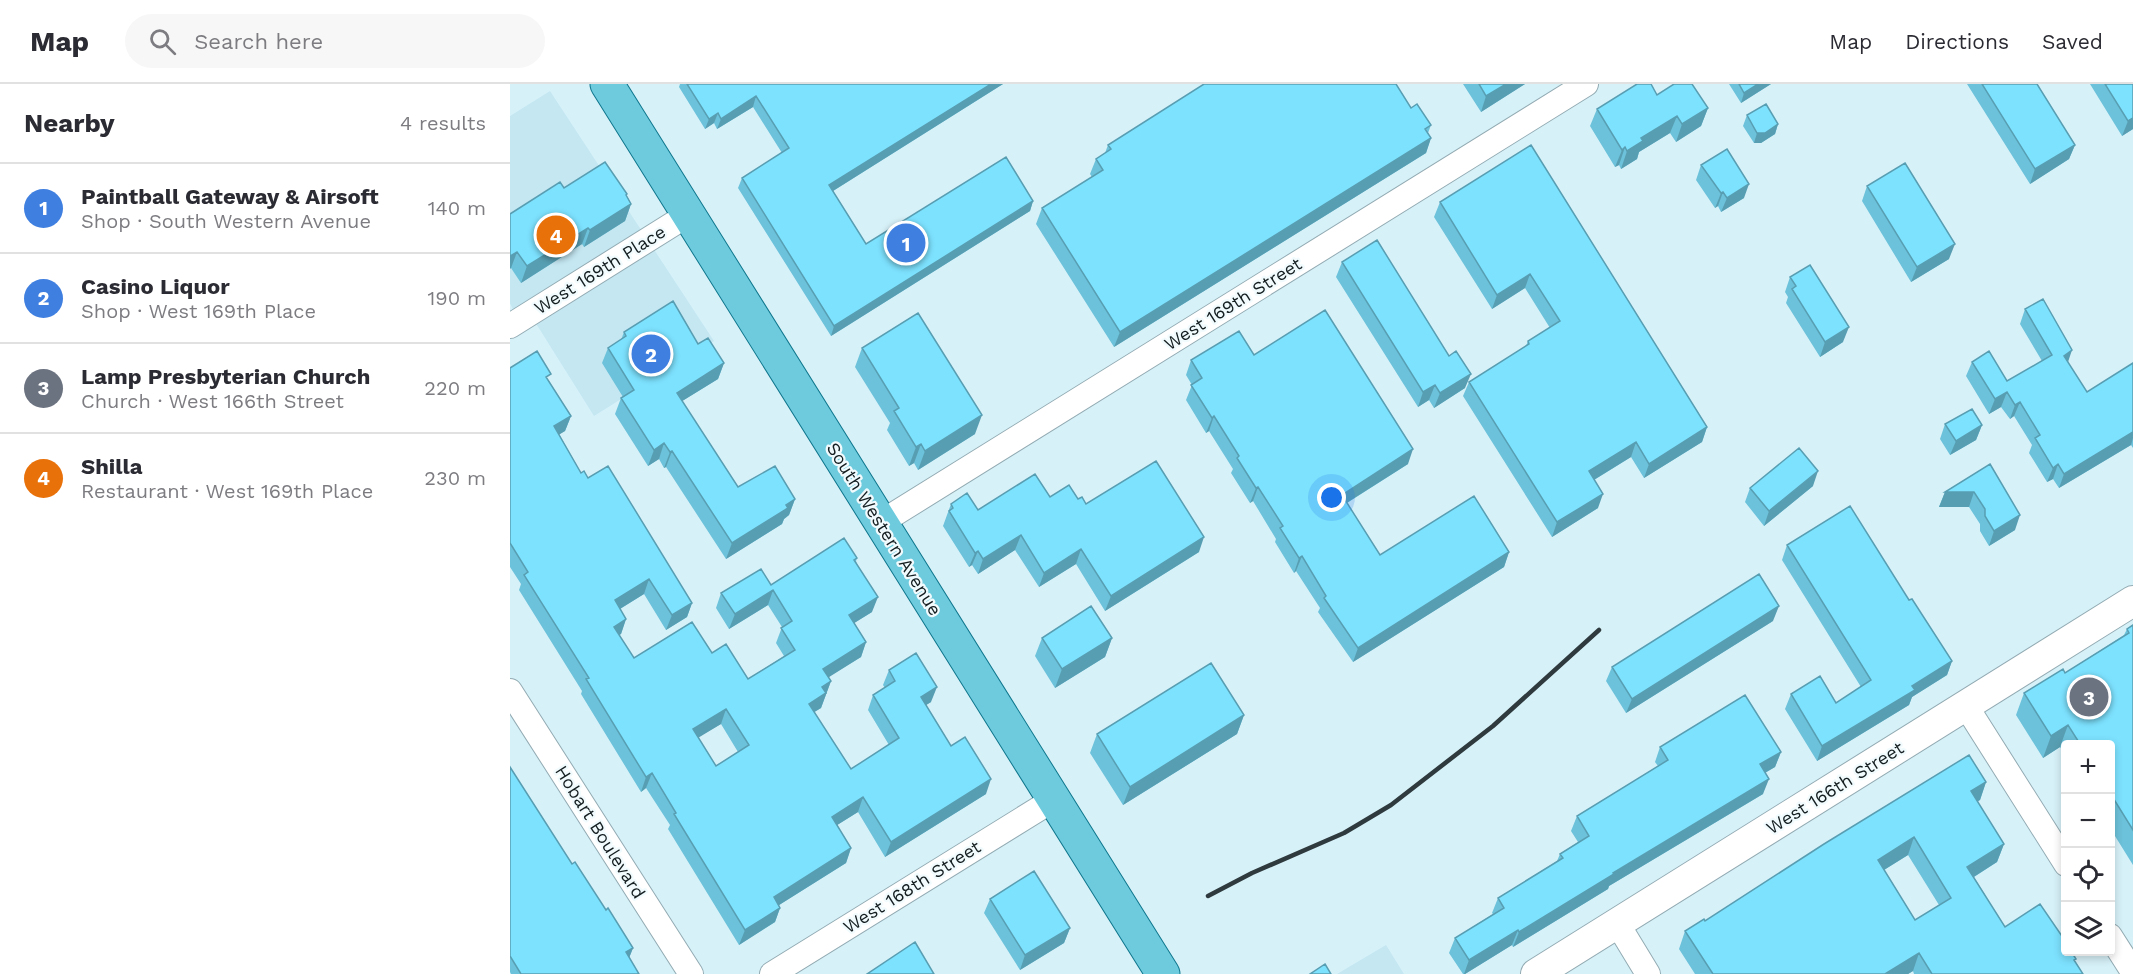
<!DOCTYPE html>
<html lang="en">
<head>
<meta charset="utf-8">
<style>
  body { margin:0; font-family:"Work Sans",sans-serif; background:#f7f7f7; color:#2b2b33 }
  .controls { position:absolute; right:18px; bottom:18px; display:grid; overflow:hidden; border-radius:6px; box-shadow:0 3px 9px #0003 }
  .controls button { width:54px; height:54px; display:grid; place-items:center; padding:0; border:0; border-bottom:2px solid #e1e1e2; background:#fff; color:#2b2b33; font:30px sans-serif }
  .you { position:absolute; left:822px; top:414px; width:21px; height:21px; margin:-15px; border:4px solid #fff; border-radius:50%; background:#1a73e8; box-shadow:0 0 0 9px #1a73e833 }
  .badge { display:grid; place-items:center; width:39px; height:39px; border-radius:50%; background:#7c3aed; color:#fff; font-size:20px; font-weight:700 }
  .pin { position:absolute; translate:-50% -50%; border:3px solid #fff; box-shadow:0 2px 6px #0006 }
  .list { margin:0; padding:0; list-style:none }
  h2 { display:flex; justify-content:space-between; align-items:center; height:78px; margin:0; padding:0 24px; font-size:26px }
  h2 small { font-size:20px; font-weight:400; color:#7c7c81 }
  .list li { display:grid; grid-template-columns:39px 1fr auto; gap:18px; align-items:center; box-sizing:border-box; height:90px; padding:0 24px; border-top:2px solid #e1e1e2 }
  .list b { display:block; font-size:22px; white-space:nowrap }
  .list p { margin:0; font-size:20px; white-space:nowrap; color:#7c7c81 }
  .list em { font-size:20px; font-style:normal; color:#7c7c81 }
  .icon { flex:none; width:33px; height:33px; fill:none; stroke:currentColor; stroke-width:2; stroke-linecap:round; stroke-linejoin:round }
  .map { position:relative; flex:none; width:1623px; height:890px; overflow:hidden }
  header { display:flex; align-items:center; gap:36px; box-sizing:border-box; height:84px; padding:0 30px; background:#fff; border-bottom:2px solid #e1e1e2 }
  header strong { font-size:28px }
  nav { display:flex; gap:33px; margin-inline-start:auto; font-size:21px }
  .search { width:420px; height:54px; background:#f7f7f7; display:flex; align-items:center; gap:15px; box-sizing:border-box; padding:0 21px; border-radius:33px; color:#7c7c81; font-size:22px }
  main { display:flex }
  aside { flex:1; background:#fff }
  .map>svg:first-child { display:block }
  .built { fill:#c4e7f2 }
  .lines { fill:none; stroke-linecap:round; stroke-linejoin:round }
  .minor-casing { stroke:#93abb3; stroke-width:26 }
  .tertiary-casing { stroke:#93abb3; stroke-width:32 }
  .primary-casing { stroke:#0f778d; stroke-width:35 }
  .minor { stroke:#fff; stroke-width:24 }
  .tertiary { stroke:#fff; stroke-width:30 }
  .primary { stroke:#6ecbdd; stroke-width:33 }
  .rail { stroke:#2e3a3d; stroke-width:4.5 }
  .wall { fill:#6cc2da; fill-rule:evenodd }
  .shaded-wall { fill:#589eb2 }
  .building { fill:#7de2fe; stroke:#589eb2; stroke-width:1.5; fill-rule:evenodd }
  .labels { text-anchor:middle; stroke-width:4.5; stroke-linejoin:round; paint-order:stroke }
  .street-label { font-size:18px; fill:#141d20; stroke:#f1fbfe }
</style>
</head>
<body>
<header>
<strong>Map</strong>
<div class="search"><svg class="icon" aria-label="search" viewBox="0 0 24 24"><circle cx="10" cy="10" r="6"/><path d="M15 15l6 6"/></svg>Search here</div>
<nav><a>Map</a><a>Directions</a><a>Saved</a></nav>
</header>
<main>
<aside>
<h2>Nearby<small>4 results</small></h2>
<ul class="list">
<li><span class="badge" style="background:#3f7fe0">1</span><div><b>Paintball Gateway &amp; Airsoft</b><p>Shop · South Western Avenue</p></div><em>140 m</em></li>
<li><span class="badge" style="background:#3f7fe0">2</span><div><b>Casino Liquor</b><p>Shop · West 169th Place</p></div><em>190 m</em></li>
<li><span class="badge" style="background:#6b7280">3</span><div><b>Lamp Presbyterian Church</b><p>Church · West 166th Street</p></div><em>220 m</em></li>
<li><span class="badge" style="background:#e8710a">4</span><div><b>Shilla</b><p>Restaurant · West 169th Place</p></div><em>230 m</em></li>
</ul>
</aside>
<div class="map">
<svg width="1623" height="890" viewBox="0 0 1623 890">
  <rect width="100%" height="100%" fill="#d7f1f9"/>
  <path class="built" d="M40,7L204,257L84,332L20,230L8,237L0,219V32Z
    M876,861L894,890H827Z"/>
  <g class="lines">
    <g class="minor-casing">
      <path id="minor" d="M0,242L179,130
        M370,439L1076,0
        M0,607L181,890
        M1456,622L1556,780
        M1107,839L1138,890
        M1600,852L1623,888
        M262,890L543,716"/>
    </g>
    <g class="tertiary-casing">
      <path id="tertiary" d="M1026,890L1623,517"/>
    </g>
    <g class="primary-casing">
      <path id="primary" d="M97,0L653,890"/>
    </g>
    <use href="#minor" class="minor"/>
    <use href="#tertiary" class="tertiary"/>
    <use href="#primary" class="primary"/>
    <path class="rail" d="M698,812L742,789L834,749L881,721L983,642L1089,546"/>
  </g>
  <path class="wall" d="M170,0H493L323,107L356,160L523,117L520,127L321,252L228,104L232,94L272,69L243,23L207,45L204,39L195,45L169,3Z
    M953,0H1015L971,28Z
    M1219,0H1261L1231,19Z
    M1457,0H1527L1565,61L1559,75L1520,100Z
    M1580,0H1623V45L1612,52Z
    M1147,11L1198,24L1191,42L1166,58L1160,49L1129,68L1127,75L1111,85L1109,81L1105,83L1080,42L1087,25Z
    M901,24L921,41L918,49L921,54L916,69L604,263L526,140L532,124L582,93L580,90L586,75L595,69L598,61Z
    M1237,31L1268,40L1265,50L1251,59H1244L1233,42Z
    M1021,61L1197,343L1192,358L1134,394L1121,373L1084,396L1088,424L1042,453L953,312L959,298L1016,262L1018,257L1040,244L1015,204L982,225L924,133L930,118Z
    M1191,81L1234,114L1211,128L1208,122L1205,124L1186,96Z
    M1357,102L1439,175L1401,198L1352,117Z
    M54,104L117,110V112L121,120L115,137L74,163L72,160L11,199L1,184L0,130Z
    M832,178L939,272L955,304L924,324L919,316L908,323L826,193Z
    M1280,193L1333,258L1310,273L1276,219L1278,213L1275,208Z
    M1515,225L1577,308L1623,279V364L1621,361L1549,404L1543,395L1537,398L1519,369L1522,361L1504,332L1500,335L1491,323L1479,330L1456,292L1462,278L1497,297L1532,277L1510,240Z
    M114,248L188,260L214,279L208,295L172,317L228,403L285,415L279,431L274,435L272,440L216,475L156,383L154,384L149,375L138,382L105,330L111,314L113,313L92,279L98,264L111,256Z
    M352,264L465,350L408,386L404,379L399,382L377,346L380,339L345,283Z
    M744,271L898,380L837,419L870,471L999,468L994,483L843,578L808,528L810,524L786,487L784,489L765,458L766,455L743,417L740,419L721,389L723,385L699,347L696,349L676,316L682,301L676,291L681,276Z
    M0,284L39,297L61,332L55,347L49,350L71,389L78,394L182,519L177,533L156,546L134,510L110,525L116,535L111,550L109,551L124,574L202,569L238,595L274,572L266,559L272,543L258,521L219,545L206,524L211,509L261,501L347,474L346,477L362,528L344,539L356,558L351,573L318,593L321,597L311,624L304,628L341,685L379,661L358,626L363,611L375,604L373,601L379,586L421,618L416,621L441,662L476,710L375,773L348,728L327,741L341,764L336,779L269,821L270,824L265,838L229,861L158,745L160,741L136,704L131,708L71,610L72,607L9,506L11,500L0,483ZM211,640L228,668L206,682L188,653Z
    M1435,340L1472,341L1466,356L1440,371L1430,355Z
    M1480,380L1505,446L1479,462L1470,447V440L1459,423H1429L1435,408Z
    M1303,402L1254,442L1235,418L1240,404Z
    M540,413L568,415L576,420L689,468L595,527L566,480L529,503L505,466L468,490L462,481L459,483L433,442L441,420L468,426Z
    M1277,461L1399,516L1442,577L1437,591L1402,613L1399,621L1307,677L1275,625L1281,610L1326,619L1351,603L1272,476Z
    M1263,537L1116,629L1096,597L1102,583Z
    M1623,541V781L1600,744V660H1556V671L1550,663L1533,674L1506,631L1514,609L1555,589L1614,551L1617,545Z
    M532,554H602L595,573L545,604L525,572Z
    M734,631L727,650L613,721L580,669L587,650Z
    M1150,663L1271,668L1265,683L1255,689L1253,710L1099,802L1098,805L1003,863L1002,861L955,890H953L939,869L945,854L983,830L982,829L988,814L1047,777L1050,770L1068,758L1061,747L1067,732L1148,682L1145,678Z
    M0,683L62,780L123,864L119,874L129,890H1L0,888Z
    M1476,698L1470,716L1467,717L1494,760L1487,778L1464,793L1495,843L1565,877L1573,890H1404L1403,887L1398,890H1185L1169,865L1175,847ZM1398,771L1429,821L1405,836L1374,786Z
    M480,815L560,844L554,859L510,886L474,829Z"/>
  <path class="shaded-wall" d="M481,0H493L315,112L319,101Z
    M996,0H1015L971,28L976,12Z
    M1248,0H1261L1231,19L1234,9Z
    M246,12L243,23L207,45L211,35Z
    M1198,24L1191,42L1166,58L1172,40Z
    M208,29L204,39L195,45L199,35Z
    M1167,32L1160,49L1129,68L1127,75L1111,85L1117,67L1131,54Z
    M1623,34V45L1612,52L1618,37Z
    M1268,40L1265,50L1251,59H1244L1247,49Z
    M921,54L916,69L604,263L610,248Z
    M1565,61L1559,75L1520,100L1525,85Z
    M1115,63L1109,81L1105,83L1112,66Z
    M1239,100L1234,114L1211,128L1217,114Z
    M1213,108L1208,122L1205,124L1211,109Z
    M117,110L111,126L121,120L115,137L74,163L80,146Z
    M523,117L520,127L321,252L324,242Z
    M78,144L72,160L11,199L17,182Z
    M1445,160L1439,175L1401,198L1407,183Z
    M7,168L1,184L0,185V172Z
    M1020,190L1015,204L982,225L987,211Z
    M1339,243L1333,258L1310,273L1315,258Z
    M1562,266L1557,281L1554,272Z
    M214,279L208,295L161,324L167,309Z
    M961,290L955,304L924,324L930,309Z
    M925,301L919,316L908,323L913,308Z
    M1497,308L1491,323L1479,330L1485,315Z
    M1510,318L1504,332L1500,335L1505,321Z
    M472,331L465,350L408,386L415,367Z
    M61,332L55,347L39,357L44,342Z
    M704,332L699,347L696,349L702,334Z
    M1472,341L1466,356L1440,371L1446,357Z
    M1197,343L1192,358L1134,394L1139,380Z
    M1623,348V354L1621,361L1549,404L1554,390Z
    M1126,358L1121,373L1074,402L1079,387Z
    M154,359L149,375L138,382L144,366Z
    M411,360L404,379L399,382L406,363Z
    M903,365L898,380L827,425L832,411Z
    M162,367L156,383L154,384L160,368Z
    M1548,380L1543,395L1537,398L1543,384Z
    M1308,387L1303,402L1254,442L1259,427Z
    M748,403L743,417L740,419L746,404Z
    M1435,408H1464L1459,423H1429Z
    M1093,410L1088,424L1042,453L1047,438Z
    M285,415L279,431L274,435L272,440L216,475L222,459Z
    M1510,431L1505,446L1479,462L1484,447Z
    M511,451L505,466L468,490L473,475Z
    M694,453L689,468L595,527L601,512Z
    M571,465L566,480L529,503L534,489Z
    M468,467L462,481L459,483L465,469Z
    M999,468L994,483L843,578L848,564Z
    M792,472L786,487L784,489L789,474Z
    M139,495L134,510L100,531L105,516Z
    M263,506L258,521L219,545L225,530Z
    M368,513L362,528L333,546L339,531Z
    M182,519L177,533L156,546L162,531Z
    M1269,522L1263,537L1116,629L1122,615Z
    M116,535L111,550L99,557L104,543Z
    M602,554L595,573L545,604L552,585Z
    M356,558L351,573L308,600L313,585Z
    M1442,577L1437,591L1402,613L1399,621L1307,677L1312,662L1402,602Z
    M321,597L311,624L293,635L299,620L312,603Z
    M427,603L421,618L405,628L411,613Z
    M216,625L211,640L178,660L183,645Z
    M734,631L727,650L613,721L620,703Z
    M1558,641L1550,663L1533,674L1541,652Z
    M1271,668L1265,683L1244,695L1250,680Z
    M142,689L136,704L131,708L136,693Z
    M481,695L476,710L375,773L381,758Z
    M1259,695L1253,710L1099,802L1098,805L1003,863L1009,848L1103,789Z
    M1476,698L1470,716L1455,725L1461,707Z
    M353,713L348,728L316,748L322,733Z
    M1404,753L1398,771L1361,794L1368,776Z
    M1494,760L1487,778L1451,801L1457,783Z
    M341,764L336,779L258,828L264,813Z
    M270,824L265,838L229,861L235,846Z
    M560,844L554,859L510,886L515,871Z
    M1008,846L1002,861L955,890H954L959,876Z
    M123,864L119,874L116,868Z
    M1409,869L1403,887L1398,890H1375Z"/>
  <path class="building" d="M177,0H481L319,101L356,160L496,73L523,117L324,242L232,94L279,64L246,12L211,35L208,29L199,35Z
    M694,0H886L901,24L907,20L921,41L915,45L921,54L610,248L532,124L593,86L586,75L601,65L598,61Z
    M969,0H996L976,12Z
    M1127,0H1141L1147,11L1164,0H1182L1198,24L1172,40L1167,32L1131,54L1133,57L1117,67L1115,63L1112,66L1087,25Z
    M1229,0H1248L1234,9Z
    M1472,0H1527L1565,61L1525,85Z
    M1595,0H1623V34L1618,37Z
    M1256,20L1268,40L1255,49H1247L1237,31Z
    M1021,61L1197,343L1139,380L1126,358L1079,387L1093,410L1047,438L959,298L1019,260L1018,257L1050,237L1020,190L987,211L930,118Z
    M1217,65L1239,100L1217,114L1213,108L1211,109L1191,81Z
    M95,78L117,110L116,111L121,120L80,146L78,144L17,182L7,168L0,172V130L50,98L54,104Z
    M1395,79L1445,160L1407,183L1357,102Z
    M867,156L939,272L946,267L961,290L930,309L925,301L913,308L832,178Z
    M1300,181L1339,243L1315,258L1282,205L1286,202L1280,193Z
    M1533,215L1562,266L1554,272L1577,308L1623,279V348L1554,390L1548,380L1543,384L1525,354L1530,351L1510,318L1505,321L1497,308L1485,315L1462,278L1479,267L1497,297L1542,271L1515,225Z
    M163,217L188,260L198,254L214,279L167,309L228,403L265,382L285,415L276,421L278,424L222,459L162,367L160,368L154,359L144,366L111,314L124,306L98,264L116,252L114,248Z
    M815,226L903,365L832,411L870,471L964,412L999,468L848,564L814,514L816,512L792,472L789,474L770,444L773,442L748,403L746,404L727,374L729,372L704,332L702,334L681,301L692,294L681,276L729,247L744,271Z
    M408,229L472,331L415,367L411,360L406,363L384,327L389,324L352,264Z
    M27,267L41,290L36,293L61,332L44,342L71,389L74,387L78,394L98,382L182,519L162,531L139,495L105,516L116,535L104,543L124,574L182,538L202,569L216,560L238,595L285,566L271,544L282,537L263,506L225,530L211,509L251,485L261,501L334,454L347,474L344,476L368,513L339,531L356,558L313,585L321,597L312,603L316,609L299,620L341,685L389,654L363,611L385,597L379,586L406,569L427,603L411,613L441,662L455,653L481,695L381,758L353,713L322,733L341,764L264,813L270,824L235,846L164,730L166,729L142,689L136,693L76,595L79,594L14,491L18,488L0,459V284ZM216,625L239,661L206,682L183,645Z
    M1462,325L1472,341L1446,357L1435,340Z
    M1289,364L1308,387L1259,427L1240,404Z
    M646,377L694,453L601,512L571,465L534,489L511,451L473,475L468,467L465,469L439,427L443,424L441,420L457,409L468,426L525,390L540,413L559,401L568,415L572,413L576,420Z
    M1480,380L1510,431L1484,447L1475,432V425L1464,408H1435Z
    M1340,422L1399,516L1402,515L1442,577L1402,602L1405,606L1312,662L1281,610L1310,592L1326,619L1361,596L1277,461Z
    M1249,490L1269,522L1122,615L1102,583Z
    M581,522L602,554L552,585L532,554Z
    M1623,541V746L1600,709V660H1570L1558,641L1541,652L1514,609L1553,585L1555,589L1619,549L1617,545Z
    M701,579L734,631L620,703L587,650Z
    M1235,611L1271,668L1250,680L1259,695L1103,789L1104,790L1009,848L1008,846L959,876L945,854L994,824L988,814L1053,774L1050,770L1079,752L1067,732L1158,676L1150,663Z
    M1459,671L1476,698L1461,707L1494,760L1457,783L1495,843L1530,820L1556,858V867H1561L1566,875L1564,876L1573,890H1422L1409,869L1375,890H1203L1175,847L1194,835L1195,837L1314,760ZM1404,753L1441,814L1405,836L1368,776Z
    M0,683L62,780L65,778L96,826L98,824L123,864L116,868L129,890H11L0,872Z
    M524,787L560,844L515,871L480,815Z
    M405,858L424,890H357Z
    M815,880L821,890H800Z"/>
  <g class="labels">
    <g class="street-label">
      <text transform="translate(90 186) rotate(-32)" y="6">West 169th Place</text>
      <text transform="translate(723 220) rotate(-32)" y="6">West 169th Street</text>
      <text transform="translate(374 445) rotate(58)" y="6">South Western Avenue</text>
      <text transform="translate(1325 704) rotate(-32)" y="6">West 166th Street</text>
      <text transform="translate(90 748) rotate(58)" y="6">Hobart Boulevard</text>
      <text transform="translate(402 803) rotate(-32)" y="6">West 168th Street</text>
    </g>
  </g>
</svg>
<div class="controls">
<button>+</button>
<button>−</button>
<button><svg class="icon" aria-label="locate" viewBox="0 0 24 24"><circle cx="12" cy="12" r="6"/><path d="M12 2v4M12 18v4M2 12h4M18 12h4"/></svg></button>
<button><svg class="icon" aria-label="layers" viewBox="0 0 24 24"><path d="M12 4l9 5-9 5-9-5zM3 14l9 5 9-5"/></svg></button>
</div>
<div class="you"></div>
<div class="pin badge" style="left:396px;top:159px;background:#3f7fe0">1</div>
<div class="pin badge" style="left:141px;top:270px;background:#3f7fe0">2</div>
<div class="pin badge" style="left:1579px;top:613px;background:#6b7280">3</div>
<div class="pin badge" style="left:46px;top:151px;background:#e8710a">4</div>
</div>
</main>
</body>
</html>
